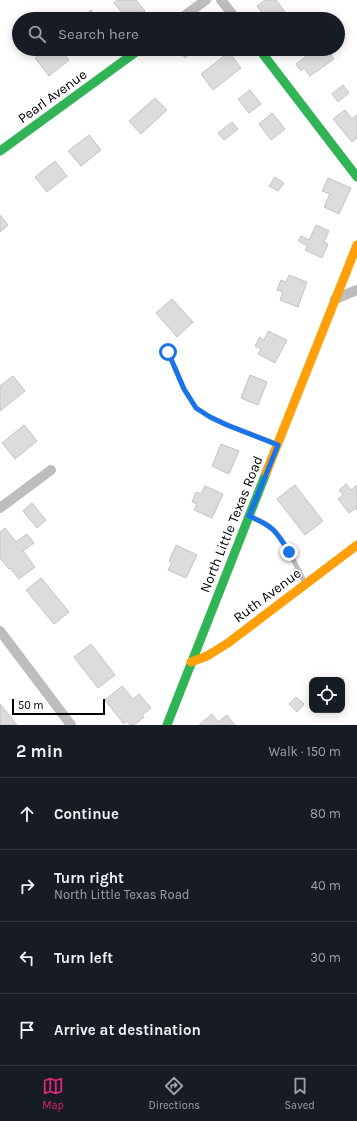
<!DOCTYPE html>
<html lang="en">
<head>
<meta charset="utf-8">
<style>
  body { margin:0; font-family:Karla,sans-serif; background:#242831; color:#f1f3f6 }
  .controls { position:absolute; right:12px; bottom:12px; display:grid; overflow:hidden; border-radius:8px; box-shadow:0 2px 10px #0003 }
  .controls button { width:36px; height:36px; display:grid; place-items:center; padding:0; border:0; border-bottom:1px solid #363941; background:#171b24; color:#f1f3f6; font:20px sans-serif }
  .scale { position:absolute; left:12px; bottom:10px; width:93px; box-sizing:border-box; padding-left:4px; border:2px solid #000; border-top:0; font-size:11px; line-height:14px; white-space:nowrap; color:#000; -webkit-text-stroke:3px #fff; paint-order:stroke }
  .stop { position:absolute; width:12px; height:12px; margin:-9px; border:3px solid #1a73e8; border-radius:50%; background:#fff }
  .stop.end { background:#1a73e8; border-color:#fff; box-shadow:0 1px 4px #0008 }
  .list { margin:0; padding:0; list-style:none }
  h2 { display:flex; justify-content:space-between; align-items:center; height:52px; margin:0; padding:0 16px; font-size:17px }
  h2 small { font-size:13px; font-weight:400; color:#9ea1a6 }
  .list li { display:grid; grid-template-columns:26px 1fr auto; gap:12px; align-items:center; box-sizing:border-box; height:72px; padding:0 16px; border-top:1px solid #363941 }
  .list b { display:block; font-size:15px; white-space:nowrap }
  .list p { margin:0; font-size:13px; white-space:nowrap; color:#9ea1a6 }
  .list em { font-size:13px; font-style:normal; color:#9ea1a6 }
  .icon { flex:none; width:22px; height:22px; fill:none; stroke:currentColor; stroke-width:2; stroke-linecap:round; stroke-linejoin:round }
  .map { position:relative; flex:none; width:357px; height:725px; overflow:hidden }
  .search { position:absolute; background:#171b24; box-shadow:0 2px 10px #0003; left:12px; right:12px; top:12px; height:44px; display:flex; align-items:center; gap:10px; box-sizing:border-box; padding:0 14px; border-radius:22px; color:#9ea1a6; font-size:15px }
  .sheet { height:340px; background:#171b24 }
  nav { display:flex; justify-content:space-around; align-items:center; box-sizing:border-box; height:56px; border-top:1px solid #363941; background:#171b24; font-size:11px; color:#9ea1a6 }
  nav a { display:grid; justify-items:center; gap:2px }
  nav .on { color:#db2777 }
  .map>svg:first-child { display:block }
  .building { fill:#dcdcdc; stroke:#c4c4c4 }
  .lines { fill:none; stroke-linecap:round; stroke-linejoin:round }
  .lane { stroke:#bdbdbd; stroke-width:5 }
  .street { stroke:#bdbdbd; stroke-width:10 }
  .fast { stroke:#30b455; stroke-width:9 }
  .slow { stroke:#ff9f0a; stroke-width:9 }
  .route { stroke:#1a73e8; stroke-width:5 }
  .labels { text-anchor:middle; stroke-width:3; stroke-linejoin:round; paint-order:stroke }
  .street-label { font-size:14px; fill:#000; stroke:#fff }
</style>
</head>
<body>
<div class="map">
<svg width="357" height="725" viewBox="0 0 357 725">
  <rect width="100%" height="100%" fill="#fff"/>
  <path class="building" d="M117,0H136L145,11L134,19H127L114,3Z
    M265,0H276L289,17L286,19H267L257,6Z
    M91,10L98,19H80Z
    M47,49H60L69,60L49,76L35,58Z
    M178,49H196L185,58Z
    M316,49H326L334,59L310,76L304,68L301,71L296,64Z
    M229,52L241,68L213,90L201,74Z
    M343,85L349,93L338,102L332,94Z
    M250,90L261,104L249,113L238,99Z
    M155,98L167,110L141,134L129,121Z
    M345,110L352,119L357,115V138L352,142L333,119Z
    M272,113L285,129L271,140L259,124Z
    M232,122L238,129L224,140L218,133Z
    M89,135L101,150L81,166L68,151Z
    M55,161L67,176L47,192L35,177Z
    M275,177L284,183L278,191L269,186Z
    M328,178L351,188L339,214L324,207L330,194L322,191Z
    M0,215L8,225L0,232Z
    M316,225L329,231L324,242L328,244L322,258L305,250L308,246L298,241L301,236L309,240Z
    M289,275L307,282L298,307L280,300L283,292L277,290L281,280L286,282Z
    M172,299L193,322L177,337L156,313Z
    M268,331L287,340L275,363L258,354L261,349L255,346L260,337L264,340Z
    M250,375L267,382L258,405L241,398Z
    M13,376L25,391L0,411V386Z
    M24,425L37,441L15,459L2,443Z
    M221,444L239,451L229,474L212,466Z
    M346,484L351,490L357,485V510L356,508L349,513L338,499L343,495L339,490Z
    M295,485L323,521L305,535L277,499Z
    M205,486L223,494L212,518L194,510L197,504L192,502L196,492L201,494Z
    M32,503L46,520L37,528L23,511Z
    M5,528L16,542L27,534L34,543L23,551L35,567L19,579L10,568L9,569L0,558V532Z
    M176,545L197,555L186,578L168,570L172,562L169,561Z
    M41,578L69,612L54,624L26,590Z
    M91,644L115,675L98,688L74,657Z
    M122,686L133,699L139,694L151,708L142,715L144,717L134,725H130L127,721L124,724L105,700Z
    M296,697L304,704L297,712L289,704Z
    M0,704L17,725H0Z
    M212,714L218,722L227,715L235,725H199Z"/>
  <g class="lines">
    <path class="lane" d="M168,352L184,389L196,408L210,417L227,425L277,444
      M249,517C255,519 261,521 266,524C283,534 296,566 305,583"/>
    <path class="street" d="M221,0L236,19
      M180,19L206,0
      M335,299L357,290
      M0,508L51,470
      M0,631L71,725"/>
    <path class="fast" d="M259,49L357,177
      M0,151L140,49
      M167,725L266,473"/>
    <path class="slow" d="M266,473L357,245
      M191,662L207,656L228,643L357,545"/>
  </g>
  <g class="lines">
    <path class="route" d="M168,352L184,389L196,408L210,417L227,425L278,445L249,516C273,526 276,531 289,552"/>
  </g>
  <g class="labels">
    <g class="street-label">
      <text transform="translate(52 96) rotate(-36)" y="5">Pearl Avenue</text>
      <text transform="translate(231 524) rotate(-68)" y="5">North Little Texas Road</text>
      <text transform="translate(267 595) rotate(-37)" y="5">Ruth Avenue</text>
    </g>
  </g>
</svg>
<div class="controls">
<button><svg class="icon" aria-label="locate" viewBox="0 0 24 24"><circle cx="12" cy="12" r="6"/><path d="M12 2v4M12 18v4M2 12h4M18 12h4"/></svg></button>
</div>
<div class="scale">50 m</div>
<div class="stop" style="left:168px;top:352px"></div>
<div class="stop end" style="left:289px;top:552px"></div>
<div class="search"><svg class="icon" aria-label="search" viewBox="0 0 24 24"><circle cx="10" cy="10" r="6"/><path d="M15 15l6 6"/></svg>Search here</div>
</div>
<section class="sheet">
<h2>2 min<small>Walk · 150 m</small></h2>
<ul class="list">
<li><svg class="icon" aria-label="ahead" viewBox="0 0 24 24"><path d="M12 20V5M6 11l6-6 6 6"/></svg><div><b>Continue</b></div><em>80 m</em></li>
<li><svg class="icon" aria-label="right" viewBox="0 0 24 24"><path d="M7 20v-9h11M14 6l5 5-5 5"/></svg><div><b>Turn right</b><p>North Little Texas Road</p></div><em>40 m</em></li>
<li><svg class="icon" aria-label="left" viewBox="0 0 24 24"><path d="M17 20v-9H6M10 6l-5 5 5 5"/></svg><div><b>Turn left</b></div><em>30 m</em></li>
<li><svg class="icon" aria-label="arrive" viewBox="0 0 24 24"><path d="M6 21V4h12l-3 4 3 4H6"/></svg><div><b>Arrive at destination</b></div></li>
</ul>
</section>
<nav>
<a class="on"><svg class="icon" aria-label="map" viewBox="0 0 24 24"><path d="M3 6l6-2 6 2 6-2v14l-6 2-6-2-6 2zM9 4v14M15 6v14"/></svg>Map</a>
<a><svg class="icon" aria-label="directions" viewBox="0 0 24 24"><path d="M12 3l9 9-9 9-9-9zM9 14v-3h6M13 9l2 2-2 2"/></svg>Directions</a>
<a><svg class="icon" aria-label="saved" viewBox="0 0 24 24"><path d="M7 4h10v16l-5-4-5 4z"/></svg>Saved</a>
</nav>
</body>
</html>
